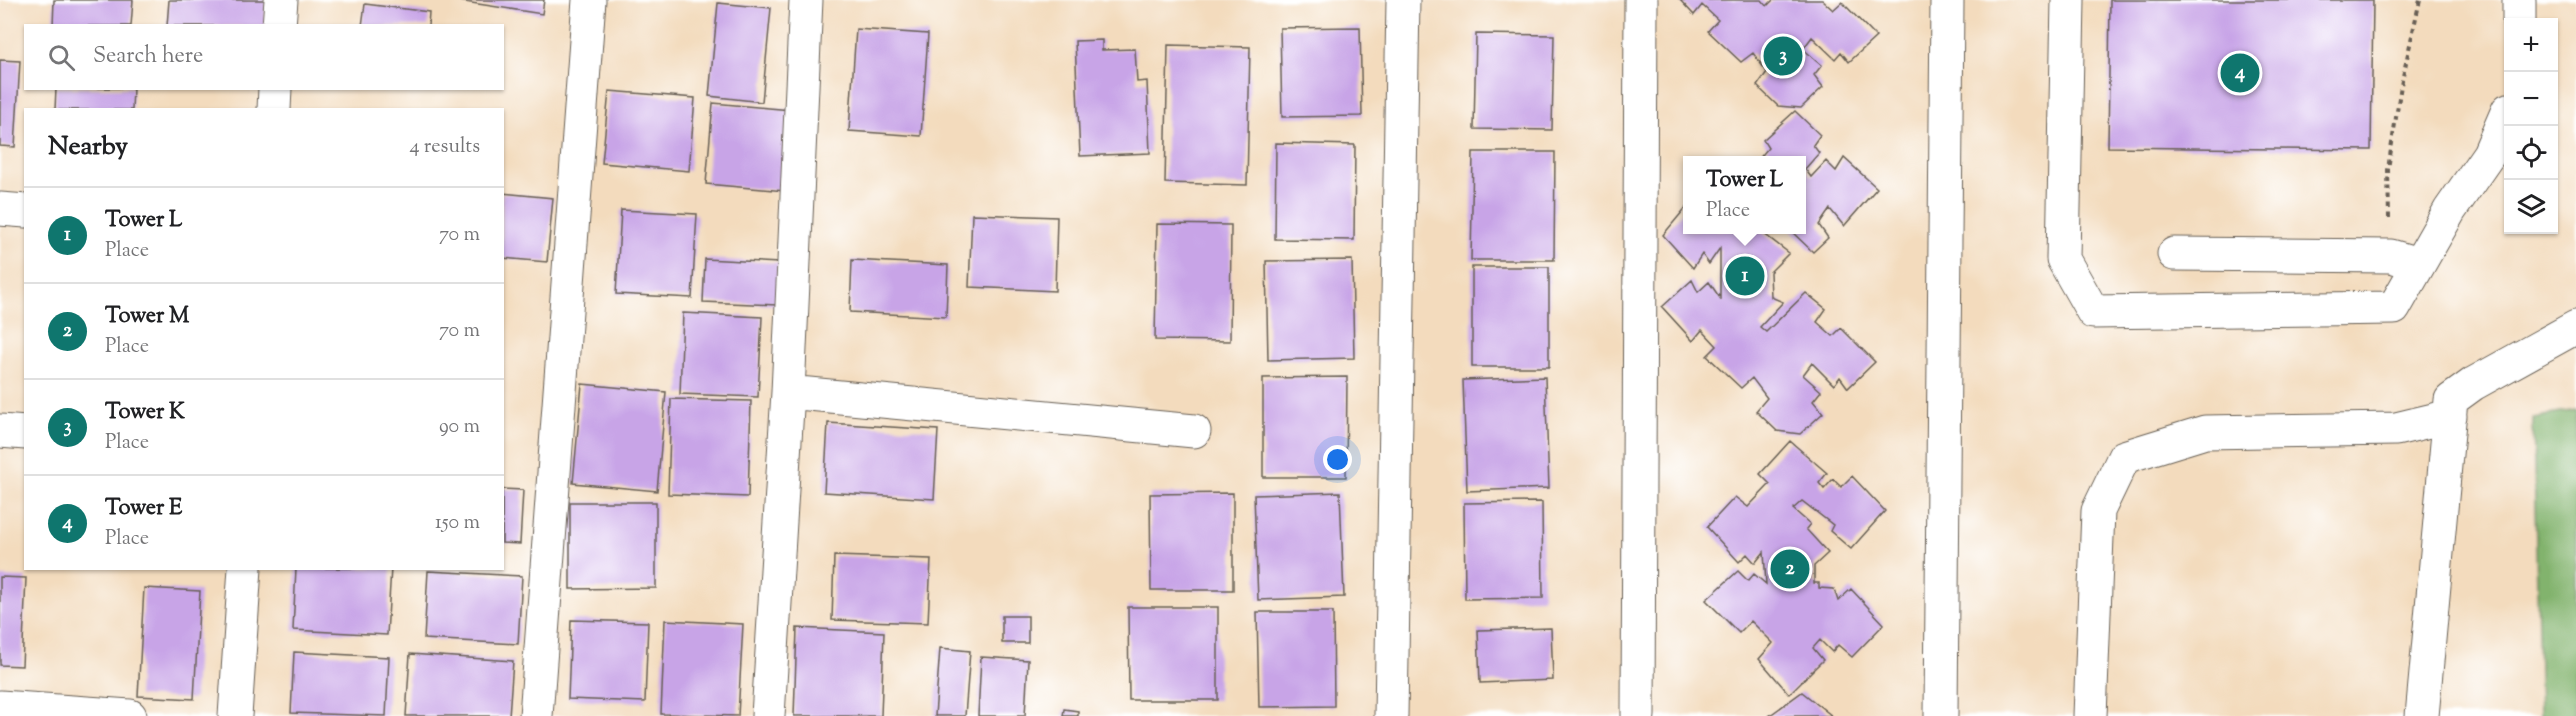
<!DOCTYPE html>
<html lang="en">
<head>
<meta charset="utf-8">
<style>
  body { margin:0; font-family:"Sorts Mill Goudy",serif; background:#f6f6f6; color:#202124 }
  .controls { position:absolute; right:18px; top:18px; display:grid; overflow:hidden; border-radius:0px; box-shadow:0 2px 4px #0004 }
  .controls button { width:54px; height:54px; display:grid; place-items:center; padding:0; border:0; border-bottom:2px solid #e0e0e0; background:#fff; color:#202124; font:30px sans-serif }
  .you { position:absolute; left:1338px; top:460px; width:21px; height:21px; margin:-15px; border:4px solid #fff; border-radius:50%; background:#1a73e8; box-shadow:0 0 0 9px #1a73e833 }
  .badge { display:grid; place-items:center; width:39px; height:39px; border-radius:50%; background:#0f766e; color:#fff; font-size:20px; font-weight:700 }
  .pin { position:absolute; translate:-50% -50%; border:3px solid #fff; box-shadow:0 2px 6px #0006 }
  .popup { position:absolute; left:1683px; top:156px; width:123px; height:78px; box-sizing:border-box; display:grid; place-content:center; border-radius:0px; background:#fff; filter:drop-shadow(0 2px 4px #0005); font-size:20px; white-space:nowrap; color:#757577 }
  .popup b { font-size:22px; color:#202124 }
  .popup::after { content:''; position:absolute; left:50%; top:100%; margin-left:-12px; border:12px solid transparent; border-top-color:#fff }
  .list { margin:0; padding:0; list-style:none }
  h2 { display:flex; justify-content:space-between; align-items:center; height:78px; margin:0; padding:0 24px; font-size:26px }
  h2 small { font-size:20px; font-weight:400; color:#757577 }
  .list li { display:grid; grid-template-columns:39px 1fr auto; gap:18px; align-items:center; box-sizing:border-box; height:96px; padding:0 24px; border-top:2px solid #e0e0e0 }
  .list b { display:block; font-size:22px; white-space:nowrap }
  .list p { margin:0; font-size:20px; white-space:nowrap; color:#757577 }
  .list em { font-size:20px; font-style:normal; color:#757577 }
  .icon { flex:none; width:33px; height:33px; fill:none; stroke:currentColor; stroke-width:2; stroke-linecap:round; stroke-linejoin:round }
  .map { position:relative; flex:none; width:2576px; height:716px; overflow:hidden }
  .search { position:absolute; background:#fff; box-shadow:0 2px 4px #0004; left:24px; top:24px; width:480px; height:66px; display:flex; align-items:center; gap:15px; box-sizing:border-box; padding:0 21px; border-radius:0px; color:#757577; font-size:22px }
  .panel { position:absolute; background:#fff; box-shadow:0 2px 4px #0004; left:24px; top:108px; width:480px; height:462px; border-radius:0px }
  .map>svg:first-child { display:block }
  .forest { fill:#82b36d; stroke:#4f6844; stroke-width:1.5 }
  .building { fill:#c8a4e7 }
  .lines { fill:none; stroke-linecap:round; stroke-linejoin:round }
  .minor-casing { stroke:#675f54; stroke-width:35 }
  .path { stroke:#675f54; stroke-width:4; stroke-dasharray:4.5 4.5; stroke-linecap:butt }
  .minor { stroke:#fff; stroke-width:33 }
</style>
</head>
<body>
<div class="map">
<svg width="2576" height="716" viewBox="0 0 2576 716">
  <rect width="100%" height="100%" fill="#fff"/>
  <filter id="ink" filterUnits="userSpaceOnUse"><feTurbulence type="fractalNoise" baseFrequency=".0167" numOctaves="2"/><feDisplacementMap in="SourceGraphic" scale="12" xChannelSelector="R" yChannelSelector="G"/><feConvolveMatrix kernelMatrix="1 2 1 2 8 2 1 2 1" color-interpolation-filters="sRGB"/></filter>
  <filter id="wash" filterUnits="userSpaceOnUse"><feTurbulence type="fractalNoise" baseFrequency=".008" numOctaves="4" result="noise"/><feDisplacementMap in="SourceGraphic" scale="24" xChannelSelector="R" yChannelSelector="G"/><feGaussianBlur stdDeviation="1.35" result="paint"/><feColorMatrix in="noise" values="0 0 0 0 0 0 0 0 0 0 0 0 0 0 0 0 0 1.4 0 .05"/><feComposite in="paint" operator="in"/></filter>
  <g filter="url(#wash)">
    <rect width="100%" height="100%" fill="#f3dbbd"/>
    <path class="forest" d="M2576,410V716H2540L2533,418Z"/>
    <g id="blocks">
      <path class="building" d="M54,0H133L131,26H53Z
        M169,0H266L265,26H167Z
        M452,0H544L542,14Z
        M1680,0H1762L1767,6L1773,0H1822L1833,10L1842,2L1876,37L1849,62L1841,52L1835,59L1812,37L1803,49L1822,65L1814,75L1823,87L1801,108L1778,106L1757,86L1767,72L1753,53L1741,62L1708,31L1718,20L1702,5L1694,15Z
        M2110,0H2373L2371,150L2108,147Z
        M718,3L771,8L762,102L709,96Z
        M365,4L429,12L428,26H362Z
        M1360,27L1362,116L1282,117L1280,28Z
        M856,29L928,34L921,136L849,131Z
        M1476,34L1554,35L1552,130L1474,129Z
        M1102,40V50L1135,49L1137,82L1147,81L1150,153L1080,156L1075,41Z
        M1168,45L1250,47L1247,185L1165,183Z
        M0,60L20,61L15,147L0,146Z
        M56,88H133L132,110H55Z
        M609,91L695,98L689,171L602,163Z
        M713,103L791,110L785,191L706,184Z
        M1795,111L1820,135L1813,145L1819,153L1805,169L1811,177L1826,161L1836,171L1844,158L1877,188L1844,226L1830,209L1819,225L1828,238L1813,252L1790,230H1802V160H1758L1768,148L1763,140Z
        M1276,143L1355,145L1354,240L1275,239Z
        M1473,152H1555L1554,260H1471Z
        M502,193L553,198L547,262L502,258Z
        M1688,205V230H1759L1789,253L1770,272L1771,297L1783,302L1760,327L1766,332L1806,293L1826,309L1817,322L1833,336L1841,328L1875,362L1848,388L1840,377L1834,385L1812,363L1803,375L1821,391L1813,401L1823,413L1800,434L1777,431L1756,411L1767,398L1752,378L1741,388L1707,356L1717,346L1702,330L1693,341L1662,307L1692,280L1698,292L1709,282L1720,298V248L1709,264L1702,254L1693,268L1663,235Z
        M621,210L697,214L692,298L616,294Z
        M972,214L1057,217L1055,291L969,287Z
        M1157,224L1231,225L1230,341L1155,340Z
        M705,259L779,263L777,305L703,302Z
        M852,260L948,265L946,317L850,312Z
        M1352,260L1354,358L1268,360L1266,261Z
        M1472,267H1549V367H1472Z
        M683,313L762,317L758,397L680,394Z
        M1347,377L1346,477H1263V378Z
        M1545,377L1549,488L1467,491L1463,380Z
        M582,384L666,392L657,491L573,483Z
        M671,399L751,401L748,497L668,494Z
        M828,423L938,430L934,499L824,492Z
        M1790,441L1827,473L1819,483L1824,489L1833,479L1841,487L1852,476L1885,511L1851,549L1830,531L1833,525L1802,501L1793,509L1810,524L1806,529L1828,553L1814,566V583H1819V588L1834,589L1838,601L1851,589L1884,624L1852,657L1838,645L1832,652L1820,640L1813,648L1823,660L1789,694L1759,659L1773,643L1751,621L1739,633L1706,600L1738,571L1748,581L1754,574L1766,584L1764,552L1755,563L1747,554L1739,562L1707,527L1735,497L1748,507L1770,484L1760,474Z
        M502,489L523,490L520,544L502,543Z
        M1340,492L1344,597L1258,600L1254,495Z
        M1233,493V590H1151L1150,494Z
        M570,502H656V588L570,589Z
        M1542,502L1543,598L1465,599L1464,503Z
        M834,556L931,559L928,623L832,620Z
        M296,568H391L387,635L293,630Z
        M428,571L522,576L518,644L424,639Z
        M0,577L26,578L22,666L0,665Z
        M144,588L200,591L194,699L138,696Z
        M1128,607H1218V700H1129Z
        M1257,612H1333L1334,706L1259,707Z
        M1002,616H1028V643H1002Z
        M571,620L648,622L645,702L568,699Z
        M665,620L743,624L738,716L661,714Z
        M797,628L884,632L881,716H794Z
        M1551,628L1553,680L1480,683L1478,630Z
        M940,648L970,651L965,716H935Z
        M294,652L389,657L386,716L291,713Z
        M410,654L513,661L509,716H406Z
        M981,657L1028,660L1025,716H978Z
        M1802,692L1832,716H1769Z
        M1064,709L1078,711V716H1063Z"/>
    </g>
  </g>
  <g filter="url(#ink)">
    <use href="#blocks" fill-opacity="0" stroke="#675f54" stroke-width="1.5"/>
    <g class="lines">
      <g class="minor-casing">
        <path id="minor" d="M2068,0L2063,259L2093,312L2394,308L2450,210L2489,154L2508,110
          M2519,22V0
          M279,26L281,0
          M274,110L275,88
          M0,209L26,211
          M2174,254L2391,256L2418,264
          M788,392L1194,431
          M0,431L26,433
          M0,707L130,716
          M235,716L245,568
          M536,716L589,0
          M768,716L788,392L806,0
          M1391,716L1403,0
          M1638,716L1641,0
          M1941,716L1947,0
          M2090,716L2098,511L2124,457L2205,432L2396,429L2450,416
          M2422,716L2451,400L2473,384L2576,327"/>
      </g>
      <path class="path" d="M2389,218L2388,169L2401,85L2420,0"/>
      <use href="#minor" class="minor"/>
    </g>
  </g>
</svg>
<div class="controls">
<button>+</button>
<button>−</button>
<button><svg class="icon" aria-label="locate" viewBox="0 0 24 24"><circle cx="12" cy="12" r="6"/><path d="M12 2v4M12 18v4M2 12h4M18 12h4"/></svg></button>
<button><svg class="icon" aria-label="layers" viewBox="0 0 24 24"><path d="M12 4l9 5-9 5-9-5zM3 14l9 5 9-5"/></svg></button>
</div>
<div class="you"></div>
<div class="pin badge" style="left:1745px;top:276px">1</div>
<div class="popup"><b>Tower L</b>Place</div>
<div class="pin badge" style="left:1790px;top:569px">2</div>
<div class="pin badge" style="left:1783px;top:56px">3</div>
<div class="pin badge" style="left:2240px;top:73px">4</div>
<div class="search"><svg class="icon" aria-label="search" viewBox="0 0 24 24"><circle cx="10" cy="10" r="6"/><path d="M15 15l6 6"/></svg>Search here</div>
<section class="panel">
<h2>Nearby<small>4 results</small></h2>
<ul class="list">
<li><span class="badge">1</span><div><b>Tower L</b><p>Place</p></div><em>70 m</em></li>
<li><span class="badge">2</span><div><b>Tower M</b><p>Place</p></div><em>70 m</em></li>
<li><span class="badge">3</span><div><b>Tower K</b><p>Place</p></div><em>90 m</em></li>
<li><span class="badge">4</span><div><b>Tower E</b><p>Place</p></div><em>150 m</em></li>
</ul>
</section>
</div>
</body>
</html>
